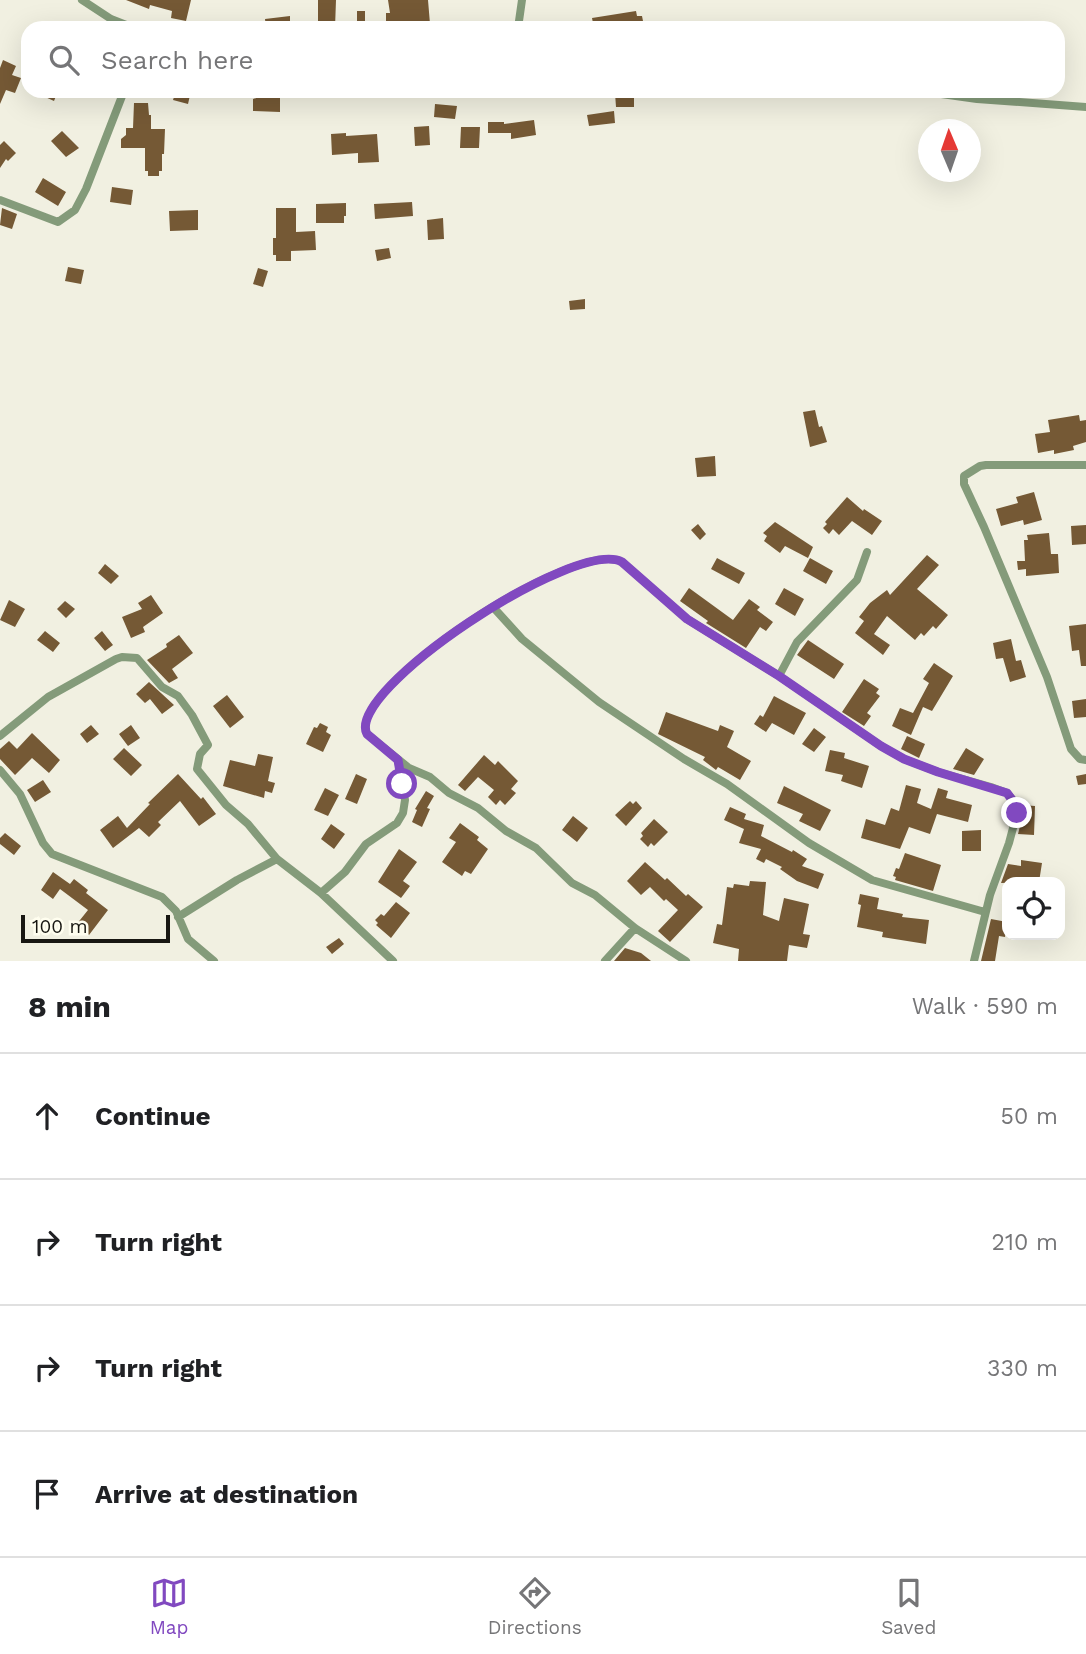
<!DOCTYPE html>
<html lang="en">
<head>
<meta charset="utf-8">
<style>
  body { margin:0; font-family:"Work Sans",sans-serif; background:#f6f6f6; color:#202124 }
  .controls { position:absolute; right:21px; bottom:21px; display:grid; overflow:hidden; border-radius:14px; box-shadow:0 7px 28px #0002 }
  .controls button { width:63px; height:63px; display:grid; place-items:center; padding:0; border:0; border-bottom:2px solid #e0e0e0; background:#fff; color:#202124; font:35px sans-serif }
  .compass { position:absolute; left:918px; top:119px; width:63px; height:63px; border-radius:50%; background:#fff; box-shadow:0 7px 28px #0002; rotate:358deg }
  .scale { position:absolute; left:21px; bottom:18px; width:149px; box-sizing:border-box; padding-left:7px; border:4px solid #181712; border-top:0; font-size:19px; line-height:24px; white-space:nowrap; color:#181712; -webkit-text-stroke:5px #fffeef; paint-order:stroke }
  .stop { position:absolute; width:21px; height:21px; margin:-16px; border:5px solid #8149c0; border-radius:50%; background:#fff }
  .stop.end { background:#8149c0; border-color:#fff; box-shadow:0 2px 7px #0008 }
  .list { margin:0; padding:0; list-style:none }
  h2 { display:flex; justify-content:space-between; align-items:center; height:91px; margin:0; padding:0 28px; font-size:30px }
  h2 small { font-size:23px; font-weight:400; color:#757577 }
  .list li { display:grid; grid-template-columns:46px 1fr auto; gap:21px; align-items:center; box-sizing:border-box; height:126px; padding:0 28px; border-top:2px solid #e0e0e0 }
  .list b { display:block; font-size:26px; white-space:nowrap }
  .list em { font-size:23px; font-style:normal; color:#757577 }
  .icon { flex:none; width:38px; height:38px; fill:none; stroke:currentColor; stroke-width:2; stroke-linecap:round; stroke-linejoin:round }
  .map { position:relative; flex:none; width:1086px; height:961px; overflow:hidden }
  .search { position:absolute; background:#fff; box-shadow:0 7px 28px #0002; left:21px; right:21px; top:21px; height:77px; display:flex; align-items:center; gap:18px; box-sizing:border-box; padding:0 24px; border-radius:21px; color:#757577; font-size:26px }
  .sheet { height:595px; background:#fff }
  nav { display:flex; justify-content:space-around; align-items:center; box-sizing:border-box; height:98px; border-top:2px solid #e0e0e0; background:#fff; font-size:19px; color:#757577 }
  nav a { display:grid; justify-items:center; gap:4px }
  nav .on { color:#8149c0 }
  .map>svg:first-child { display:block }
  .building { fill:#755935 }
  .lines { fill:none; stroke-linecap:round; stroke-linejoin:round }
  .minor { stroke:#849b7a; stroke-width:8 }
  .route { stroke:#8149c0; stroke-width:9 }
</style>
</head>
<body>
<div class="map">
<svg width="1086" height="961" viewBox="0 0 1086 961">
  <rect width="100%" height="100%" fill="#f1f0e1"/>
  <path class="building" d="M126,0H191L186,21L171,18L172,11L150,5L149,9Z
    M318,0H336L335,28H318Z
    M388,0H428L430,24L386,25V13H390Z
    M357,11H365V24H357Z
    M636,11L637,16H642L644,26L594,28L592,18Z
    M290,16V28H266L265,19Z
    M3,60L16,66L12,75L21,78L15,93L6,90L0,104V68Z
    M32,91H58L54,101Z
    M176,91H191L188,104L173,100Z
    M263,91H280V112L253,111V99L263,96Z
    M622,91H634V107H616L615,93H622Z
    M134,103H148L149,115H151V129H165L164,154H162V171H159V176H148V171H145V148H121V139L126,135V128H133Z
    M435,104L457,106L455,119L434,117Z
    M614,111L615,123L589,126L587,115Z
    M534,120L536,135L511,139V133H488V122H504V124Z
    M429,126L430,145L415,146L414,127Z
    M461,127H480L479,148H460Z
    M62,131L79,148L66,157L51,141Z
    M346,133V136L377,134L379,162L358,163V153L332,155L331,134Z
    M4,141L16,153L8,161L6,159L0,168V145Z
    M43,178L66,192L58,206L35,192Z
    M112,187L133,190L131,205L110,202Z
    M412,202L413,216L375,219L374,204Z
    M346,203V216H344V223H316V204Z
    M2,208L17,214L12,229L0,225Z
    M276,208H296V232L315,231L316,250L291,251V261H276V255H273V238H276Z
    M198,210V230L170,231L169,211Z
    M443,218L444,239L428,240L427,220Z
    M389,248L391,258L377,261L375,250Z
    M68,267L84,270L81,284L65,281Z
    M258,268L268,271L263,287L253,284Z
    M585,299V309L570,310L569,301Z
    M815,410L819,427L822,426L827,442L810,447L803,412Z
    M1079,415L1080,421L1086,420V442L1073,446L1074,450L1054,454V450L1038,453L1035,434L1050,432L1048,420Z
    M715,456L716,476L697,477L695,458Z
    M1034,492L1042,520L1024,525L1023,520L1001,526L996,509L1018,503L1016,497Z
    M847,497L863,511L864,509L882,521L872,535L852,521L839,535L833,529L829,534L823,528L827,524L825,522Z
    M775,522L813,547L808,558L785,546L780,553L764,541L767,536L763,533Z
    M698,524L706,534L700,540L691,530Z
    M1086,525V544L1072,545L1071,526Z
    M1049,533L1051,554H1058L1059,573L1026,576V569L1018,570L1017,561H1025L1024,540H1028L1027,535Z
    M927,555L939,565L917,589L948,615L936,629L933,626L924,636L921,633L915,640L887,616L874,634L890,645L883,655L855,633L864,621L859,617L870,603L887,590L890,595Z
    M717,558L745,573L739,584L711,569Z
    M810,558L833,571L826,584L803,571Z
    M105,564L119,576L111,584L98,573Z
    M689,588L733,620L749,599L760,607L757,610L773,622L766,631L760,627L746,648L706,623L708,621L680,601Z
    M784,588L804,599L795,616L775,604Z
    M151,595L163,613L143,627L145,632L131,638L122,617L142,609L138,603Z
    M9,600L25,609L15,627L0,620Z
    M65,601L75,609L66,618L57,609Z
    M1086,624V666H1081L1079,650L1072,651L1069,626Z
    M45,631L60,643L53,652L37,640Z
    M102,631L113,645L105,651L94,638Z
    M179,635L193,653L172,669L178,678L169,683L147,660L167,647L166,644Z
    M1011,639L1016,661L1021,660L1026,677L1010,682L1003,658L996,659L993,643Z
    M808,640L844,664L834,679L797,655Z
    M934,663L953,676L932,711L923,707L911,735L892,726L900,708L913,713L929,683L923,679Z
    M864,679L879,689L876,693L880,696L867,713L871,716L864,726L842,712Z
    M149,682L174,705L162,714L150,699L145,703L136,694Z
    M227,695L244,717L230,728L213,706Z
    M774,696L806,713L794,735L772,723L766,732L754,724L760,715L763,717Z
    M1086,699V717L1074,718L1072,701Z
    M666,712L718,731L720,725L734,731L727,747L751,761L740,780L718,767L716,770L703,760L705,757L658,734Z
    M320,723L328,727L326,732L331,735L323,752L306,744L314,727L317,728Z
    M91,725L99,734L87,743L80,734Z
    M131,725L140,738L128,746L119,734Z
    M814,728L826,737L814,752L802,744Z
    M32,733L60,760L49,773L32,758L15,775L0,759V749L9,741L17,749Z
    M907,736L925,744L919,758L901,749Z
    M124,748L142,765L131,776L113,759Z
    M966,748L984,759L974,775L953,769Z
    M830,750L845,753L844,758L869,766L862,788L841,781L843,775L825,771Z
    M258,754L273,757L268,781L275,783L272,793L265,791L264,798L223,786L230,760L255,766Z
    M484,755L495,765L498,761L518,781L511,789L516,793L505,805L500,800L496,805L488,797L494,790L478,777L465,791L458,785Z
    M178,774L201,799L203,797L216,814L199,826L180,801L158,822L161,825L149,837L139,828L113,848L100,830L118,816L127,828L150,804L148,803Z
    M356,774L367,779L357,804L345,799Z
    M1086,774V784L1078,785L1076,776Z
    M43,780L51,792L35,802L27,790Z
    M906,785L921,789L917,803L931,809L938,788L948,791L946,798L972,805L968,822L937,814L930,834L909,827L900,849L861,838L866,819L885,825L891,808L899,811Z
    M784,786L831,810L820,831L799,821L803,814L777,803Z
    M325,788L339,795L328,816L314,810Z
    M426,791L434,796L427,808L430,809L422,827L412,822L417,810L415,809Z
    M630,801L633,804L636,801L642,808L626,826L615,815Z
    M1021,805L1035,806L1034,835L1018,834L1023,814Z
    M730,807L746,814L744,819L764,825L761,836L792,852L793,850L807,859L802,866L824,874L818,889L797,881L780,869L782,867L766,859L764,863L756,859L761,849L739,843L744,829L724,820Z
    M573,816L588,828L577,842L562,830Z
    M654,819L668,832L654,846L651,843L648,847L640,839L643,836L641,833Z
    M460,823L479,837L477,840L488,849L471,874L465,871L462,876L442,862L456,842L449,838Z
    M331,824L345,834L334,849L321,839Z
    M981,830V851H962V831Z
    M5,833L21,846L14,855L0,844V838Z
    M399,849L417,862L403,881L410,886L401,898L378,882Z
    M905,853L941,865L933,891L895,880L896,877L893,876L896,868L899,869Z
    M1021,860L1042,863L1039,882L1001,883L1008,864L1021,866Z
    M645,862L665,880L667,878L686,896L688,894L703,907L670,942L658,931L678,910L666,899L664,901L650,887L641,895L627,881Z
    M53,872L70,884L74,879L88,890L86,893L108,910L89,935L76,925L88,910L60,889L53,899L41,890Z
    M750,881L766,882L763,915L779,921L784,898L809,904L803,934L810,935L807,948L789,945L787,961H738L739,949L713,943L717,924L722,925L727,887L733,888L734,884L749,886Z
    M860,894L879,898L877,909L903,914L902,917L929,920L926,944L882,937L883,932L857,927L861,905L858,904Z
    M396,902L410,913L391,938L376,925L378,923L375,920L381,914L384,916Z
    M991,919L1007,922L1005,937L999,936L995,961H981Z
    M339,938L344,944L332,954L326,947Z
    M625,948L641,953L651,961H614Z"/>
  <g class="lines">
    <path class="minor" d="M82,0L111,19L134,28
      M518,28L522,0
      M920,91L977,99L1086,107
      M0,200L58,222L75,210L86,189L124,91
      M1086,465H986L980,466L964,476V484L984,527L1047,677L1071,749L1080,759L1086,760
      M493,607L522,639L599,702L684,759L727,784L809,843L872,880L985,912
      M779,676L797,642L857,580L867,552
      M0,736L48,697L116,659L122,657L137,658L162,687L178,696L192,715L208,745L200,754L197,769L226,805L248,824L277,859L321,893L393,961
      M0,770L20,794L43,843L52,854L162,897L176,911L188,939L214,961
      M321,893L345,872L366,844L397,823L403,813L405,800L398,760
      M178,917L237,880L277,859
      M605,961L635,928
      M686,961L635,928L595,895L572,883L536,848L506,831L478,808L449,793L430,777L409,768L367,734C345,690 576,537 622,562L687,619L779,676L881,746L904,759L938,772L991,787L1007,793L1012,799L1017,813L1009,843L990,895L974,961"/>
  </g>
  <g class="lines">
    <path class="route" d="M402,784L398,760L367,734C344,691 576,537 622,562L687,619L779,676L881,746L904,759L938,772L1007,793L1016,805L1017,813"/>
  </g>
</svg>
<div class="controls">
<button><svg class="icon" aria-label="locate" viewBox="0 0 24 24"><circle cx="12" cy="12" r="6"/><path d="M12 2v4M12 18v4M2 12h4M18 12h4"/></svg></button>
</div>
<svg class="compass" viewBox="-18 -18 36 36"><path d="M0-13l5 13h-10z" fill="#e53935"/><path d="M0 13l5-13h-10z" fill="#757577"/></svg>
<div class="scale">100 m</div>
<div class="stop" style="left:402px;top:784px"></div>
<div class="stop end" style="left:1017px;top:813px"></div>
<div class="search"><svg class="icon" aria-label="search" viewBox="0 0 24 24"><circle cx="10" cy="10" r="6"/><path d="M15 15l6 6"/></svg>Search here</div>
</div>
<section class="sheet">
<h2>8 min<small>Walk · 590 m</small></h2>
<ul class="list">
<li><svg class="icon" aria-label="ahead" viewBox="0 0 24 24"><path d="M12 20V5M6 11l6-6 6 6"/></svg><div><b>Continue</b></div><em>50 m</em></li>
<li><svg class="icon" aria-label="right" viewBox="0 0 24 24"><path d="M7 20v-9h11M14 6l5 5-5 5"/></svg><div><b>Turn right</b></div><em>210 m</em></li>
<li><svg class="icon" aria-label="right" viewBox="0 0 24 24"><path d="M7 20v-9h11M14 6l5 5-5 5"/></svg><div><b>Turn right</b></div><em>330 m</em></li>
<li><svg class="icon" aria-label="arrive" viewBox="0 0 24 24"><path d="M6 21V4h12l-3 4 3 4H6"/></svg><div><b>Arrive at destination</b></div></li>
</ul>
</section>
<nav>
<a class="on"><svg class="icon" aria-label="map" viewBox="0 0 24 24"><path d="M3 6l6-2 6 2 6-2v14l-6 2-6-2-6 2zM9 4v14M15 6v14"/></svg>Map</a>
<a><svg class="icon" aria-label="directions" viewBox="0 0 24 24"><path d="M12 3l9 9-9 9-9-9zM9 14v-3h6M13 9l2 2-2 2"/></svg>Directions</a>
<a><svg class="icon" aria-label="saved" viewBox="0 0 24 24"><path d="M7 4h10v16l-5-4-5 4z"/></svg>Saved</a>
</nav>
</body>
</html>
